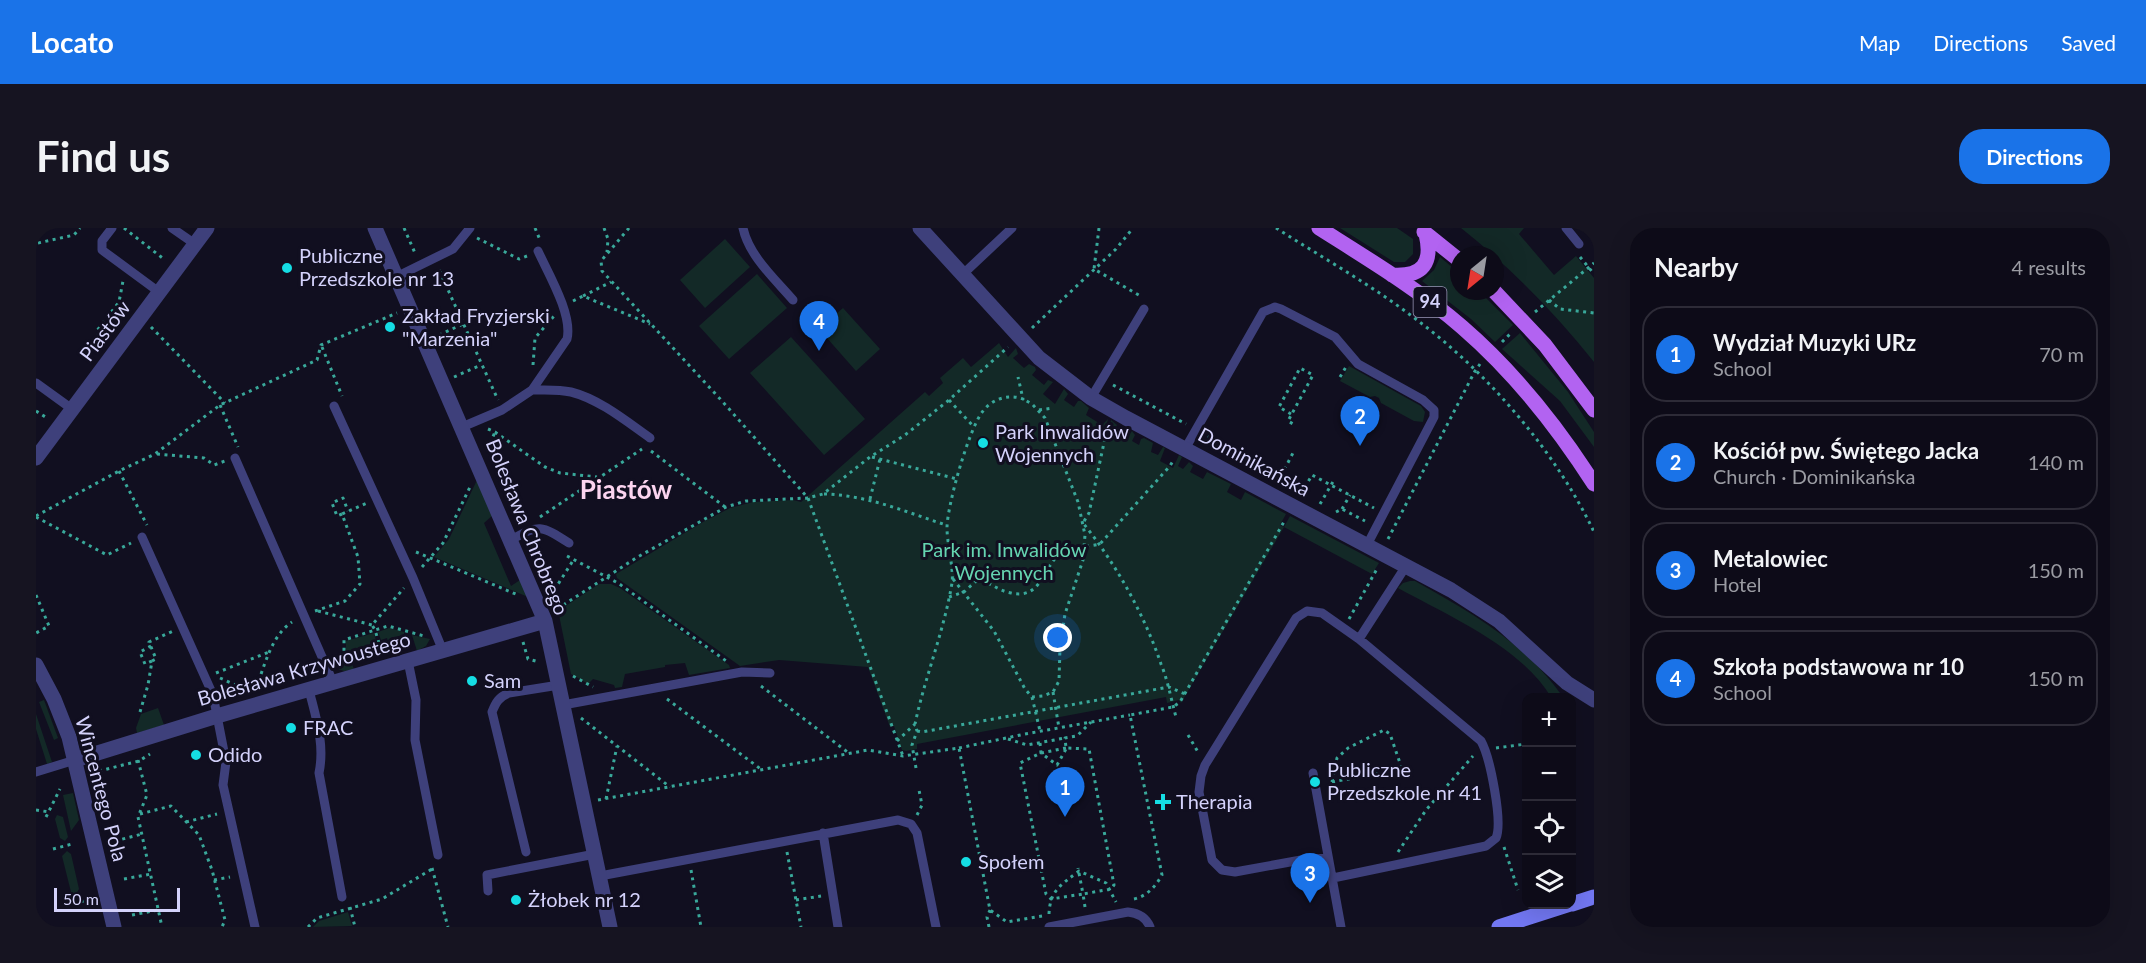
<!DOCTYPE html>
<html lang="en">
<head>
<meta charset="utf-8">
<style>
  body { margin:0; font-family:Lato,sans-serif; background:#161421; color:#f1f3f6 }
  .controls { position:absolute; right:18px; bottom:18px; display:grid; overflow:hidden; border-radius:12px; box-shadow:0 6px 24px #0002 }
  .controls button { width:54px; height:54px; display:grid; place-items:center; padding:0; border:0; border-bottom:2px solid #2d2b37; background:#0d0b18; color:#f1f3f6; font:30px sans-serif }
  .compass { position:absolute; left:1414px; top:18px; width:54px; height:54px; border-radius:50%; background:#0d0b18; box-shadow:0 6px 24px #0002; rotate:210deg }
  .scale { position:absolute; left:18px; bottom:15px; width:126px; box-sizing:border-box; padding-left:6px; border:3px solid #d4d2fb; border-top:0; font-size:16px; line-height:21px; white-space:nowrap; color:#d4d2fb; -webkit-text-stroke:4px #110f20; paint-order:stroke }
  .you { position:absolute; left:1022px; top:410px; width:21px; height:21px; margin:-15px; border:4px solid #fff; border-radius:50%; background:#1a73e8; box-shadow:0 0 0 9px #1a73e833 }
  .badge { display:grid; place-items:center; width:39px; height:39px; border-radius:50%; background:#1a73e8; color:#fff; font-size:20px; font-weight:700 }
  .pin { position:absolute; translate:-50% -50px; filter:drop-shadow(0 2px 3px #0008) }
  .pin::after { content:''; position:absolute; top:32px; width:21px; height:18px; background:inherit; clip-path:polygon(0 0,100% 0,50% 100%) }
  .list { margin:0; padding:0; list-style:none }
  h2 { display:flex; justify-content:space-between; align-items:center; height:78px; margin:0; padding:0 24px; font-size:26px }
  h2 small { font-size:20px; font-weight:400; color:#9a9ba2 }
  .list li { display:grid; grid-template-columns:39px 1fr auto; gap:18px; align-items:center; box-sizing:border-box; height:96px; margin:0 12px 12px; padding:0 12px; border:2px solid #2d2b37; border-radius:24px }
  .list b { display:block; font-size:22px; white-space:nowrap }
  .list p { margin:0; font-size:20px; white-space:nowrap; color:#9a9ba2 }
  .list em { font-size:20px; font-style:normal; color:#9a9ba2 }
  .icon { flex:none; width:33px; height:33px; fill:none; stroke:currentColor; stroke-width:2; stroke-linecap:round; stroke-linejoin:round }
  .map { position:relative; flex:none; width:1558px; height:699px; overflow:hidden; border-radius:24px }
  header { display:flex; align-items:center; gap:36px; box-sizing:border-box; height:84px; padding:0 30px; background:#1a73e8; color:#fff }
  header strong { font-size:28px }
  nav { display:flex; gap:33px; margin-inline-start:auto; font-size:21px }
  .intro { display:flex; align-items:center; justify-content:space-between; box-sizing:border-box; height:144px; padding:0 36px }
  h1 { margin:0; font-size:42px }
  .button { padding:15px 27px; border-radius:24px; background:#1a73e8; color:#fff; font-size:21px; font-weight:700 }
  main { display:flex; gap:36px; padding:0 36px }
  aside { flex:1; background:#0d0b18; border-radius:24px; box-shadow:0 6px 24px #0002 }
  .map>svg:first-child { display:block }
  .green { fill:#132927 }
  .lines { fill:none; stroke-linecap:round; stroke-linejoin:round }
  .path { stroke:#39a89a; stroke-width:3; stroke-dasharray:3 4.5; stroke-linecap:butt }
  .service { stroke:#3e407b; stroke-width:9 }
  .minor { stroke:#3e407b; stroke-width:15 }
  .tertiary { stroke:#3e407b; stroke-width:15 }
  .secondary { stroke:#7277f2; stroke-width:15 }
  .primary { stroke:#b263f1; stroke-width:15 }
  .poi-dot { fill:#15dde4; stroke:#110f20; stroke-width:2 }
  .labels { text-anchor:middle; stroke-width:6; stroke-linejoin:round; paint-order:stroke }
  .shield { fill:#110f20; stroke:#9a98b9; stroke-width:1.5 }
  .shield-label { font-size:18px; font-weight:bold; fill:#d4d2fb }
  .poi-label { font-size:20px; fill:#d4d2fb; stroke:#110f20; text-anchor:start }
  .street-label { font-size:20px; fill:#d4d2fb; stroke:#110f20 }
  .park-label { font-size:20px; fill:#65d4b1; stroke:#110f20 }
  .district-label { font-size:26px; font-weight:bold; fill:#fbd4ef; stroke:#110f20 }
</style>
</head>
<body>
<header>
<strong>Locato</strong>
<nav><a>Map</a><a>Directions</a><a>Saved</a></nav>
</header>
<div class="intro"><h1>Find us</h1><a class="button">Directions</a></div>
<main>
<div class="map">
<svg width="1558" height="699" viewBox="0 0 1558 699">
  <rect width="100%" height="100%" fill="#110f20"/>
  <path class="green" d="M1304,0H1361L1377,11V26L1369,34H1358Z
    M1425,0H1488L1483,6L1518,47L1540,28L1558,50V134C1518,84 1475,40 1425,0Z
    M689,11L714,39L669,80L644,52Z
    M1404,29L1423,45V63H1443L1477,97L1459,114L1435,91L1386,53L1398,42Z
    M721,46L751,80L693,131L663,98Z
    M807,80L844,121L820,143L783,101Z
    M1484,105L1532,164L1558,204V219L1524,173L1466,121Z
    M755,109L829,191L788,227L714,145Z
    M963,115L972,129L980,120L982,126L977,130L988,140L993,136L999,139L1000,142L996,147L1008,157L1012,152L1017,154L1007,166L1019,176L1028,161L1032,166L1028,172L1038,179L1042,173H1045L1053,180L1050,187L1066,197L1072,191L1069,203L1072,205L1075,192L1081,197L1078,204L1090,210L1096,203L1099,207L1096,213L1103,217L1105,211L1108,210L1117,215L1115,224L1122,227L1127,219L1129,220L1124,233L1137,240L1143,227L1146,229L1142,238L1147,241L1153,234L1157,238L1154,244L1167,251L1171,244L1195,256L1191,264L1205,272L1209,264L1250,286L1244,297L1248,299L1254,288L1343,335L1336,346L1248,299L1145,475L1143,472L1131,475L1130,469L881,516V521L870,523L866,522L858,498L854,499L832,439L743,432L704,438L581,350L580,346L667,294L694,280L717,274L757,272L765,274L889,164L893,168L907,155L904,150L927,130L935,139Z
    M1313,138L1385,178L1389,184L1387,194L1378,193L1345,175L1343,170L1339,168L1334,169L1304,153Z
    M441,252L457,287L448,295L475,358L484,352L492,369L398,329L413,311Z
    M1374,353H1379C1436,385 1489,415 1527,469H1515C1485,419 1413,388 1362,360L1367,355Z
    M563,356H575L584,360L693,437L694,440L653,447L649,435L629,437V439L589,446L586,459L579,460L578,457L557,451L552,456L535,446L523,387L525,381Z
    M353,400L368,404V409L352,414L351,410L345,412L342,404Z
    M338,405L340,413L334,415V421L313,425L318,442L308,443L302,441L310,432V413Z
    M376,407L394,411L390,418L381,423Z
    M8,472L22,510L18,512L3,474Z
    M122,480L128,497L101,505L100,500L105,486Z
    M0,486L16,534L11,536L0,501Z
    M37,565L43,592L35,603L27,567Z
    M21,587L27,589L32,609L29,613L24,610L19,591Z
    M31,623L35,626L43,661L40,666L35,664L26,628Z
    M312,684L316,698L277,699L283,693Z"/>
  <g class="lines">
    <path class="path" d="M88,0L129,32
      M368,0L379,25
      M499,0L504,12
      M568,0L572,11L571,24
      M593,0L565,33L566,43L686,173L772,270L867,528
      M1063,0L1058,41L1106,69
      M1240,0C1287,30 1337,58 1381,92C1452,145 1520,224 1558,304
      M441,10L483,31L491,28
      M2,15L38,7L44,0
      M1544,29L1558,46
      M403,42L462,172
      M547,68L575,54
      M1513,72L1524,81L1558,85
      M537,73L547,68L614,96
      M1499,84L1558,35
      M115,99L189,175
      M996,100L1080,21L1097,0
      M403,107L427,96
      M70,111L60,104L83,74L87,53
      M1466,114L1476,104
      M286,119L306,168
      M497,137L499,110L518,88
      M418,149L445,137
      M1304,149L1310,139
      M1077,157L1150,196
      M913,172L938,199
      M184,177L202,219
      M1003,182L1017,180
      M0,183L11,190
      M1255,186L1243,179L1264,140L1277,147L1252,193L1259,197
      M1072,196L1053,285L1047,295C1080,336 1108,386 1125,436C1132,453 1135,471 1140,489
      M452,201L459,204L509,239L524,245L561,249
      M1172,208L1268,261
      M451,222L459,204
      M615,223L689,279
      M121,226L168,230L178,237L189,233
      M836,229L921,251
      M83,243L111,297
      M1245,248L1258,223
      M788,266C831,267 870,284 910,297
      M1265,266L1276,247L1338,280
      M834,271L844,231
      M1284,276L1298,252
      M1306,281L1314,267
      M1300,284L1306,281L1329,293
      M306,286L301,288L296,275L307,270L312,283
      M0,288L83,243L119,226L184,177L281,132L285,117L361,85
      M0,289L71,327L95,315
      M504,289L606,221
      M1352,311L1439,143L1444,136
      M380,324L482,367
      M531,328L582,355L693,435
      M386,339L407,315L435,257
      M917,351L958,403L989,461L996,469L1007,468L1017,464L1023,453L1024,419L1029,386L1047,332L1049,307L1042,274L1009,190L996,176L987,171
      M512,366L519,361L538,331
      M0,367L13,398L0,405
      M913,369L928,364L939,354L944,352C955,355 963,363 975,365C1008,372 1006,336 1027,324C1038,318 1052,319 1064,316L1134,238L1138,231
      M521,381L600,330L690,279L710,273L772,270L787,266L834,229L869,207L913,172L972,119
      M279,383L309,373L324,356L322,329L306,286L331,275
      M282,383L336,397
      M1313,391L1342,339
      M487,414L492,431L503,434
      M343,415L339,402L352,398L388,408
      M115,418L104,424L109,436L116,433
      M303,436L308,430V412L339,402L336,397L368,360
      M180,445L233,424
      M537,448L557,459
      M184,450L211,462
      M725,458L814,526
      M220,460C229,437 235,408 256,394
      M1017,464L1023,500
      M996,469L1004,503
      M631,471L726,542
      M104,484L112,457L116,433L120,431L113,414L137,403
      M545,490L634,559
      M881,503L886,504L1133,459L1149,466
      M1152,507L1162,524
      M972,511L991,517L1029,510
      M861,513L879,496
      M1004,515L1005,525L1021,537L1030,521
      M923,520L989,506L1094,487
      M1030,520L1005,525L984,535L1010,666L1015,671L1047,666L1042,640
      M1460,520L1490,516
      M102,532L111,567L102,589L126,699
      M880,540L876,517L881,503L879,496C889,449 908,403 916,355C918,341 911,316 911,300C911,278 933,200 947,183C957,170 973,166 987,171L982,149
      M63,543L103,533L114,526
      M1296,554L1301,530L1312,520L1348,502L1354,506L1366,541
      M1296,554L1377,539
      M570,571L581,518
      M562,572L832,522L867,528L923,520L954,682L971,694L1006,688
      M0,582L13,584
      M104,586L135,578L163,607L176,642L189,692L186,699
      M881,587L886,577L883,562
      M10,589L24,561
      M150,594L181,586
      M79,613L106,606
      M1468,619L1482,662
      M17,621L36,616
      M751,624L765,699
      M1362,624L1390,582L1437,528
      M396,640L412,699
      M655,642L665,699
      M88,651L115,646
      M178,652L194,649
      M1098,671C1111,668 1119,659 1126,647L1094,487L1137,479L1144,474L1249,292
      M760,672L785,668
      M30,677L48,673
      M314,679L319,699
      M1049,679L1047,666L1075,661L1078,657L1053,521L1030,520L1029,510L1041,508L1055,494
      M1013,686C1014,662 1025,657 1043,643L1070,655L1080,674
      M96,687L122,682
      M272,699L281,690L346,671L396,641
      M953,699L951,689L954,682"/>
    <path class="service" d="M76,0L66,13V22L123,64
      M136,0L159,16
      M707,0C713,28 739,51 757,72
      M1530,0L1543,16
      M926,47L976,0
      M360,49L417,21L434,0
      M0,155L36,181
      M496,162C509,162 522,161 535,164C563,171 590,193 614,210
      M1055,170L1108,81
      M298,178L377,350L407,423
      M426,199L466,182L496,162L531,111C537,87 512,45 502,23
      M1149,221L1227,84L1239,79L1245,81L1299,109L1322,136L1387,172L1398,182V189L1331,317
      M199,230L297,454
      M106,309L177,467L190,534L187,557L219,699
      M475,312C503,296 505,297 533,315
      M1323,411L1370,338
      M372,433L380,472L379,512L402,627
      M273,462C280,490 289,516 283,545L306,669
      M527,477L706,444L734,445
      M0,544L39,532
      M1277,545L1305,699
      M787,605L802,699
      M490,624L456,484C460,474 463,469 473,465L523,457
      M1291,630L1265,632L1199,644L1186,642L1176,632L1163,564L1165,548L1169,537L1260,390L1271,383L1286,385L1323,411L1445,513C1454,529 1467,594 1460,610L1450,618L1297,650
      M564,648L862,592L875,596L881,605L900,699
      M452,663L451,647L559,626
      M1013,699L1092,684C1102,685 1110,689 1114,699"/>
    <path class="minor" d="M339,0L509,393L574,699
      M884,0L1003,130L1055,170L1090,190L1415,362L1463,393L1531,455L1558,472
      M0,230L171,0
      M39,532L181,488L509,393"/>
    <path class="tertiary" d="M0,437L18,471L33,509L78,699"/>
    <path class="secondary" d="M1536,676L1558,669
      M1463,699L1534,676"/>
    <path class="primary" d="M1283,0C1332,31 1382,61 1426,99C1478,144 1521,198 1558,256
      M1388,4L1423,32
      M1356,47C1387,49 1397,35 1390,6
      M1458,63L1509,117L1558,182"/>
  </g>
  <g class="poi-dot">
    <circle cx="251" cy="40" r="6"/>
    <circle cx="354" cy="99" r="6"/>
    <circle cx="947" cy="215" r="6"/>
    <circle cx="436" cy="453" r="6"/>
    <circle cx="255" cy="500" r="6"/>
    <circle cx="160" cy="527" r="6"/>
    <circle cx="1279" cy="554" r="6"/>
    <path d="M1124 565h6v6h6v6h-6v6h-6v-6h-6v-6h6z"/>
    <circle cx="930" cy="634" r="6"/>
    <circle cx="480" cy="672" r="6"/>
  </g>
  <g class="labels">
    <rect class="shield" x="1377.5" y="59" width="33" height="30" rx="4.5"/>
    <g class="shield-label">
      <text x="1394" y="80">94</text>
    </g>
    <g class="poi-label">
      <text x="263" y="35">Publiczne<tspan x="263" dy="23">Przedszkole nr 13</tspan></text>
      <text x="366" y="95">Zakład Fryzjerski<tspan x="366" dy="23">"Marzenia"</tspan></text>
      <text x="959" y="211">Park Inwalidów<tspan x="959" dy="23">Wojennych</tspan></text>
      <text x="448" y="460">Sam</text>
      <text x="267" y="507">FRAC</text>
      <text x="172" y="534">Odido</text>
      <text x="1291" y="549">Publiczne<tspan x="1291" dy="23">Przedszkole nr 41</tspan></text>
      <text x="1140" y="581">Therapia</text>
      <text x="942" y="641">Społem</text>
      <text x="492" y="679">Żłobek nr 12</text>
    </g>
    <g class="street-label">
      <text transform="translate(69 103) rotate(-53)" y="7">Piastów</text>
      <text transform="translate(1218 234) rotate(28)" y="7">Dominikańska</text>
      <text transform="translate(491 299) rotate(68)" y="7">Bolesława Chrobrego</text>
      <text transform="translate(268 441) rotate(-16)" y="7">Bolesława Krzywoustego</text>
      <text transform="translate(65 561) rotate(75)" y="7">Wincentego Pola</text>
    </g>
    <g class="park-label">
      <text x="968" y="329">Park im. Inwalidów<tspan x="968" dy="23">Wojennych</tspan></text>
    </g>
    <g class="district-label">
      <text x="590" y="271">Piastów</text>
    </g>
  </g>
</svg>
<div class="controls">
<button>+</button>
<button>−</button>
<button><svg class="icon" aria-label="locate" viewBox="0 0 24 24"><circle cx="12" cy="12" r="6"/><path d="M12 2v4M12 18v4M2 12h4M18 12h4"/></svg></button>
<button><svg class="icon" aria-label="layers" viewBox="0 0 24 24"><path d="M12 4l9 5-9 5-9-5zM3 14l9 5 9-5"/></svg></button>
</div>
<svg class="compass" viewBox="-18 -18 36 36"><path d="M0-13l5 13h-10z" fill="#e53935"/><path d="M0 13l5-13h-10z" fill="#9a9ba2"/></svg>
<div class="scale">50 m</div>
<div class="you"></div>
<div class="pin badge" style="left:1029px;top:589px">1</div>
<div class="pin badge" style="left:1324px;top:218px">2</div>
<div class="pin badge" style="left:1274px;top:675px">3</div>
<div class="pin badge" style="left:783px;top:123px">4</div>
</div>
<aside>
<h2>Nearby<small>4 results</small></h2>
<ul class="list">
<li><span class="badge">1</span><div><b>Wydział Muzyki URz</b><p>School</p></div><em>70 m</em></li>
<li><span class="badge">2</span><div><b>Kościół pw. Świętego Jacka</b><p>Church · Dominikańska</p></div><em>140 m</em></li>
<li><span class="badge">3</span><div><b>Metalowiec</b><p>Hotel</p></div><em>150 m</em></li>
<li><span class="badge">4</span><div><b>Szkoła podstawowa nr 10</b><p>School</p></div><em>150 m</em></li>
</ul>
</aside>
</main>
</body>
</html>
